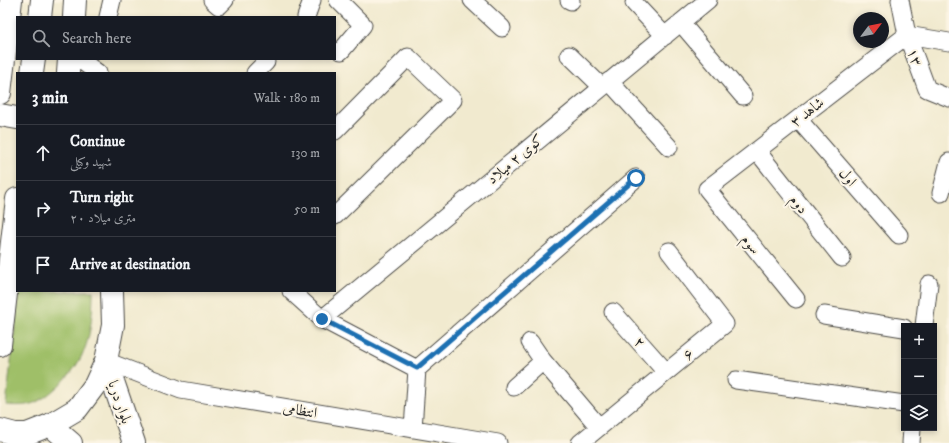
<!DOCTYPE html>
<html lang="en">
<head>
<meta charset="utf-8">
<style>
  body { margin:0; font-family:"IM FELL DW Pica",Amiri,serif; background:#242831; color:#f1f3f6 }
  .controls { position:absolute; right:12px; bottom:12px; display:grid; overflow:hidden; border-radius:0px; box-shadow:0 2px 6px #0003 }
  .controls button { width:36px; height:36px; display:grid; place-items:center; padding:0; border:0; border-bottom:1px solid #363941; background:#171b24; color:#f1f3f6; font:20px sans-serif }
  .compass { position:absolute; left:853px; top:12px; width:36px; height:36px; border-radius:50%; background:#171b24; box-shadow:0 2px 6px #0003; rotate:58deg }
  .stop { position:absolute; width:12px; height:12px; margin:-9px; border:3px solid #1f6fb2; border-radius:50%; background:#fff }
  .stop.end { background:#1f6fb2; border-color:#fff; box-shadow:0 1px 4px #0008 }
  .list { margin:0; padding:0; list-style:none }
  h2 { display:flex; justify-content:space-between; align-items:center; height:52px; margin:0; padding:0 16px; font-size:17px }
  h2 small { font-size:13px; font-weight:400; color:#9ea1a6 }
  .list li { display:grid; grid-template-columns:26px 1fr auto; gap:12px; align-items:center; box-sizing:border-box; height:56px; padding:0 16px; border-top:1px solid #363941 }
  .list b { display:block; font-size:15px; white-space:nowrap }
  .list p { margin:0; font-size:13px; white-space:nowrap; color:#9ea1a6 }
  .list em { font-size:13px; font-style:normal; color:#9ea1a6 }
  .icon { flex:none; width:22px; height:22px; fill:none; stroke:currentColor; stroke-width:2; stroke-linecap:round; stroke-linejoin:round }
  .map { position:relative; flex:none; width:949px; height:443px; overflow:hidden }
  .search { position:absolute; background:#171b24; box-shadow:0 2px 6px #0003; left:16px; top:16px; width:320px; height:44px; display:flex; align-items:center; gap:10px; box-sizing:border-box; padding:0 14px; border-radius:0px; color:#9ea1a6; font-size:15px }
  .panel { position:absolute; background:#171b24; box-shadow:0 2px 6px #0003; left:16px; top:72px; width:320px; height:220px; border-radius:0px }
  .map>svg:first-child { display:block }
  .green { fill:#9fbf67; stroke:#657549 }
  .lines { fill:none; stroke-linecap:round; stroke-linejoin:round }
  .minor-casing { stroke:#494844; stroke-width:19 }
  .secondary-casing { stroke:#494844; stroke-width:24 }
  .primary-casing { stroke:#494844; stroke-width:24 }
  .trunk-casing { stroke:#494844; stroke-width:24 }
  .minor { stroke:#fff; stroke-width:17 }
  .secondary { stroke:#fff; stroke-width:22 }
  .primary { stroke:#fff; stroke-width:22 }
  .trunk { stroke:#fff; stroke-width:22 }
  .route { stroke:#1f6fb2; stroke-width:5 }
  .labels { text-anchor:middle; stroke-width:4; stroke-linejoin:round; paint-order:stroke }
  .street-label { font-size:15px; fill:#2b2b2b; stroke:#fcf5e5 }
</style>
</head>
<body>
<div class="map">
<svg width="949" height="443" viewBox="0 0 949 443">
  <rect width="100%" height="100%" fill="#fcf5e5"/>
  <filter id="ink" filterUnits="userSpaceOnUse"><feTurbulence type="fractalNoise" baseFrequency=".025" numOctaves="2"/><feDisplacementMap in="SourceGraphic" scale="8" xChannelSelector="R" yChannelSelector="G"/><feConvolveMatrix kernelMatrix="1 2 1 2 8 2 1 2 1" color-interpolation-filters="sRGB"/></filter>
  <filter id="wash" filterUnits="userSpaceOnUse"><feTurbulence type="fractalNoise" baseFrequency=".012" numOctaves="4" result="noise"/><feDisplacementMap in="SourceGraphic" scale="16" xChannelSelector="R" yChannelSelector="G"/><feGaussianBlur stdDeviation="0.9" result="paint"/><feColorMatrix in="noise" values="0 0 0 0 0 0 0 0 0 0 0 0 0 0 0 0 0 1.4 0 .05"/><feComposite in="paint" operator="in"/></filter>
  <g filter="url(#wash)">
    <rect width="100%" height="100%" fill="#f1eacf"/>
    <path class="green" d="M19,291H93V295C92,334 87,361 56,388C38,404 30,407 6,405Z"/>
  </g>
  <g filter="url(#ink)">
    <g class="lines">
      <g class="minor-casing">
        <path id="minor" d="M212,0L219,6L225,0
          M338,0L363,25L341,51
          M472,0L502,28
          M569,0L571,1
          M900,0L907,35L927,89L949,98
          M634,3L665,36
          M108,17L112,0
          M306,17L312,0
          M681,23L743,96
          M569,55L602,87
          M79,59L98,73
          M255,73L266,62
          M609,81L669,147
          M798,119L899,235
          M335,131L408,57L453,100L335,216
          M757,151L842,258
          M941,193L949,162
          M291,291L322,319L417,369L413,429
          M796,299L707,189L907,35L949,42
          M613,312L666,372
          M824,315L904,328
          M322,319L708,0
          M924,326L929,284
          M530,342L543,361L599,427
          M106,361L181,390L498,443
          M417,369L636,178
          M736,380L904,404
          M514,387L543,361
          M580,443L725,324L669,251
          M911,443L912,428"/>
      </g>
      <g class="secondary-casing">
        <path id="secondary" d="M74,17L75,0
          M68,73L69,59
          M106,361L134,443
          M50,425L71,443"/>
      </g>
      <g class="primary-casing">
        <path id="primary" d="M0,115L17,118
          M0,430L15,434H27L50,425L77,409L95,385L106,361L113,325L112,291"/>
      </g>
      <g class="trunk-casing">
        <path id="trunk" d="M40,17L42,0
          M32,73L34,59
          M0,93L11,0
          M0,345L17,199"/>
      </g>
      <use href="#minor" class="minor"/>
      <use href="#secondary" class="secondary"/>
      <use href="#primary" class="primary"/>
      <use href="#trunk" class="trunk"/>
    </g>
  </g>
  <g class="lines" filter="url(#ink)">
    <path class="route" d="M322,319L417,368L636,178"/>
  </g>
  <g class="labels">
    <g class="street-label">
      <text transform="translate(915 57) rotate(70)" y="5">۱۳</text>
      <text transform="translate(807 112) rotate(-38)" y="5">شاهد ۳</text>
      <text transform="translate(515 159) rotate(-40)" y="5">کوی ۲ میلاد</text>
      <text transform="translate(848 177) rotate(49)" y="5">اول</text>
      <text transform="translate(799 204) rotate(52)" y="5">دوم</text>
      <text transform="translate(751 244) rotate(51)" y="5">سوم</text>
      <text transform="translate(640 342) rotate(49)" y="5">۲</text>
      <text transform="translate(688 354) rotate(-39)" y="5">۶</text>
      <text transform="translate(120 402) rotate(71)" y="5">بلوار دریا</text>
      <text transform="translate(300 410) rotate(10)" y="5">انتظامی</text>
    </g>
  </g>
</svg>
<div class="controls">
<button>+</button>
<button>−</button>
<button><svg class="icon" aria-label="layers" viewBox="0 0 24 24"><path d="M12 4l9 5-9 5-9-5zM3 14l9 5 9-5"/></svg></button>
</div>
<svg class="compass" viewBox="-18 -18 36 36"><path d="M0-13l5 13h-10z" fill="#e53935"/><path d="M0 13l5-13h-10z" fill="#9ea1a6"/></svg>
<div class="stop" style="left:636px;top:178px"></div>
<div class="stop end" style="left:322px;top:319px"></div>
<div class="search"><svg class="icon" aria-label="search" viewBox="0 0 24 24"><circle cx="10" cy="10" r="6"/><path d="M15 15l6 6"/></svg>Search here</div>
<section class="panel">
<h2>3 min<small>Walk · 180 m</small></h2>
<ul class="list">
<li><svg class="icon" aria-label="ahead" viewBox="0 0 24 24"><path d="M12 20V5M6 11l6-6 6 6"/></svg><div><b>Continue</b><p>شهید وکیلی</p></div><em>130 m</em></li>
<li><svg class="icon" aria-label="right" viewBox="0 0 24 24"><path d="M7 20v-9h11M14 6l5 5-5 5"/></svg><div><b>Turn right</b><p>۲۰ متری میلاد</p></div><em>50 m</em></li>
<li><svg class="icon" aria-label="arrive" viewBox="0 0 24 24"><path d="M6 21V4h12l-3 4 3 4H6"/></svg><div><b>Arrive at destination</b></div></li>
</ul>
</section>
</div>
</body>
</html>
